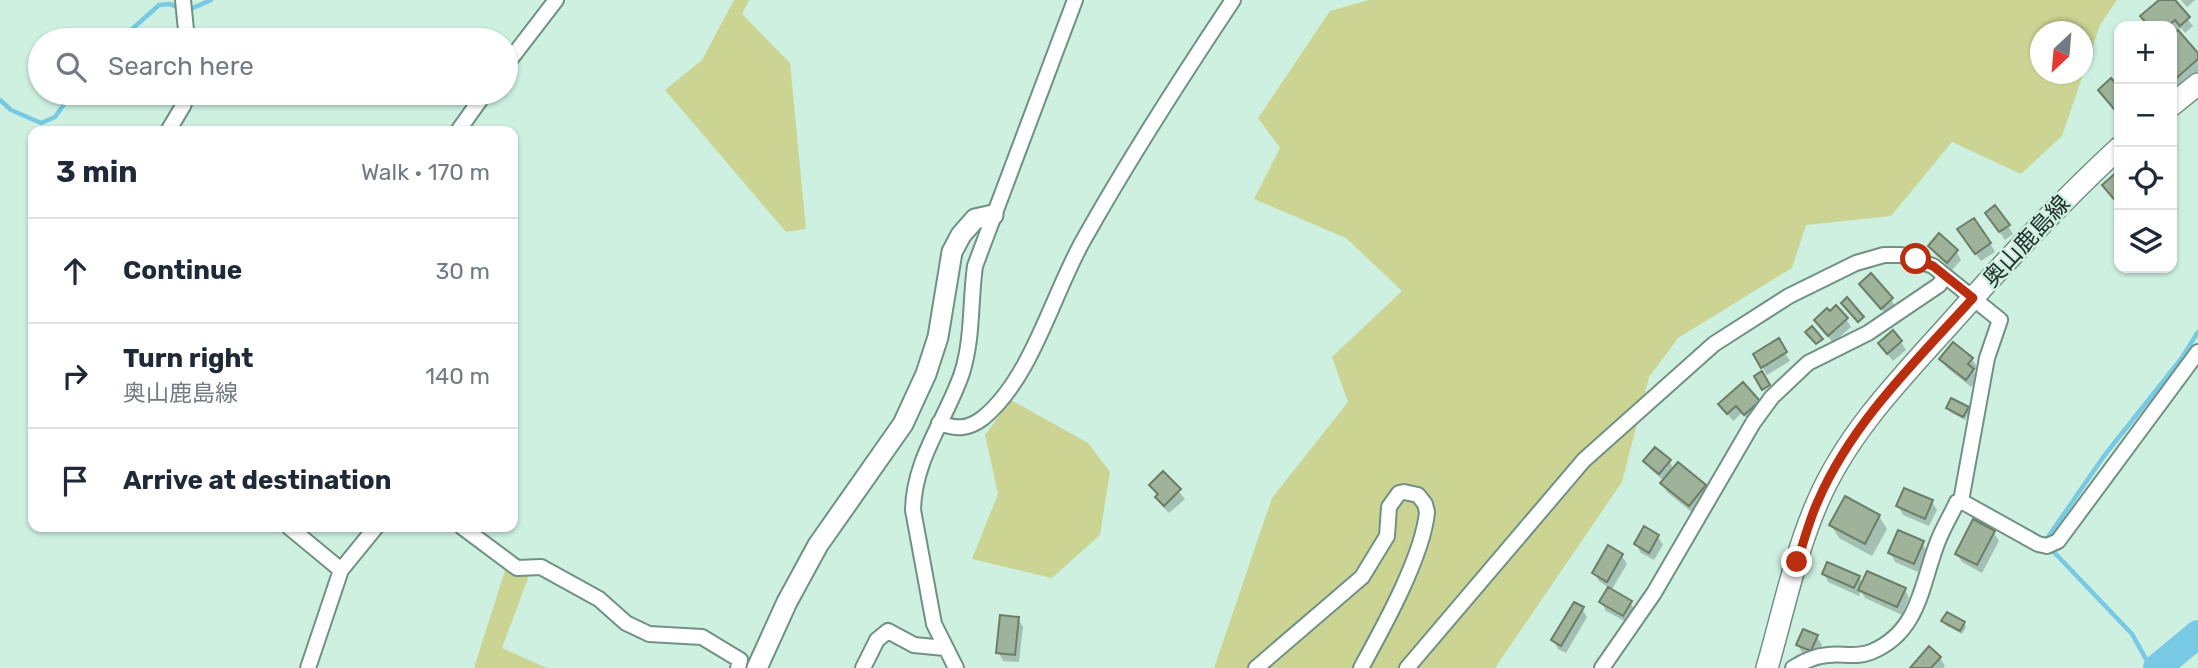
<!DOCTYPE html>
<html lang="en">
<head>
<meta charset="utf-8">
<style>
  body { margin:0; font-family:Rubik,"Noto Sans JP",sans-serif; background:#f2f2f3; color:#1f2937 }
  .controls { position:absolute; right:21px; top:21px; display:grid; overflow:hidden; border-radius:14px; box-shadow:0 2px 5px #0004 }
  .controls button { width:63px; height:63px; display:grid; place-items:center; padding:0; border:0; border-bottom:2px solid #e0e1e3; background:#fff; color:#1f2937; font:35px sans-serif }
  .compass { position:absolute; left:2030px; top:21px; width:63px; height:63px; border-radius:50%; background:#fff; box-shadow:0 2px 5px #0004; rotate:206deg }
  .stop { position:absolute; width:21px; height:21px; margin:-16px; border:5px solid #b92e0f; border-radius:50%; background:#fff }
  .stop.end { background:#b92e0f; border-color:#fff; box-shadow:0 2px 7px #0008 }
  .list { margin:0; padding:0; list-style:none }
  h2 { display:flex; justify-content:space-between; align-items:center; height:91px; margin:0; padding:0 28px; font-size:30px }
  h2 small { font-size:23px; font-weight:400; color:#747a83 }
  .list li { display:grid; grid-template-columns:46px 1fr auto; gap:21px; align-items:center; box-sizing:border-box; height:105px; padding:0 28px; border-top:2px solid #e0e1e3 }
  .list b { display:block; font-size:26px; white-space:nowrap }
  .list p { margin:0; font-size:23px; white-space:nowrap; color:#747a83 }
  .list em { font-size:23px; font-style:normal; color:#747a83 }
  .icon { flex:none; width:38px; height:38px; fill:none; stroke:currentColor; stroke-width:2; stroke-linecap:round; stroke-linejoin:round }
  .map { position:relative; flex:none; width:2198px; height:668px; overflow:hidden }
  .search { position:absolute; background:#fff; box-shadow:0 2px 5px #0004; left:28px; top:28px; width:490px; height:77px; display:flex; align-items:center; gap:18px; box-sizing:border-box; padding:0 24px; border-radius:38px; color:#747a83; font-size:26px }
  .panel { position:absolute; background:#fff; box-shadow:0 2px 5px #0004; left:28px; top:126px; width:490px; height:406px; border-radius:14px }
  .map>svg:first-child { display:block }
  .green { fill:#ccd493; fill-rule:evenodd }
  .shadow { fill:#0003 }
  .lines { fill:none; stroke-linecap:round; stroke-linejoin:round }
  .stream { stroke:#77c9e4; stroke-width:4.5 }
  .river { stroke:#77c9e4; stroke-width:28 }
  .building { fill:#9eb39a; stroke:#6b7e67; stroke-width:2 }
  .minor-casing { stroke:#709184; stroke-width:18 }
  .tertiary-casing { stroke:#709184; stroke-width:23 }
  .secondary-casing { stroke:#709184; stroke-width:24 }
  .minor { stroke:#fff; stroke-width:14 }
  .tertiary { stroke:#fff; stroke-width:19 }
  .secondary { stroke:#fff; stroke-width:21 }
  .route { stroke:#b92e0f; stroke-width:9 }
  .labels { text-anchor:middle; stroke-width:5; stroke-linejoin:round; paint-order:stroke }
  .street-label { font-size:23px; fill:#202d28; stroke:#cdf0e1 }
</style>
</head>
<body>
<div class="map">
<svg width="2198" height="668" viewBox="0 0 2198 668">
  <rect width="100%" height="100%" fill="#cdf0e1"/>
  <path class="green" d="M734,0H749L742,14L790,63L806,229L786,232L665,90L702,60Z
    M1369,0H2117L2100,25L2062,136L2021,174L1952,142L1891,216L1806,225L1792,268L1678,338L1649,377L1622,482L1495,668H1214L1272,498L1348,402L1332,357L1402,291L1346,238L1254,199L1280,148L1258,118L1330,11ZM2040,32H2082V74H2040Z
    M1011,400L1088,443L1110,472L1100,535L1052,578L972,559L998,494L985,435Z
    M507,564L530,573L502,648L547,668H474Z"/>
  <path class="shadow" d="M2162,0H2173L2193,26L2185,33L2181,28L2177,31L2198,56V78L2180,94L2172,85V26H2148L2142,17Z
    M2181,0H2195L2187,7Z
    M1992,221L2008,226L2013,234L2005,240Z
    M1964,238L1990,243L1995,252L1981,261Z
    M1930,246L1956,251L1961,260L1952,270L1935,254Z
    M1871,275L1897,308L1887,316L1861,284Z
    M1846,319L1851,327L1833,343L1816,320Z
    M1778,341L1790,361L1767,375L1755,355Z
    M1901,342L1906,350L1893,361L1885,351Z
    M1942,359H1972L1977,367L1974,371L1978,379L1971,387L1946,367Z
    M1758,402L1763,410L1750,422L1742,413L1733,421L1720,404Z
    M1948,408L1967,409L1969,412L1965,420L1950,412Z
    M1645,461H1669L1674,469L1678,464L1705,486L1710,495L1694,514L1667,492L1662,483L1664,481L1650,469Z
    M1163,473L1185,499L1169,513L1162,506L1151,485Z
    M1932,502L1937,510L1929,526L1903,515L1898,506Z
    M1879,516L1887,529L1872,556L1839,538L1831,525Z
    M1645,529L1658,537L1663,545L1654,560L1641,553L1636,544Z
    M1994,533L1999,541L1982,573L1962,562L1957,554Z
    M1922,543L1927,551L1918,572L1895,562L1890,553Z
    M1622,556L1627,564L1611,591L1630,602L1635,611L1628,623L1606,611L1601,602L1609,588L1599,581L1594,573Z
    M1824,574L1859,577L1863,584L1905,590L1909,598L1902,615L1865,598L1861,591L1859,596L1828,582Z
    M1582,609L1587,617L1566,653L1558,649L1553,640Z
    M1018,619L1023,627L1019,662L1003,661L998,652Z
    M1943,621L1964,623L1966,627L1962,634L1945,625Z
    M1817,637L1822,645L1816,659L1802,653L1798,645Z
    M1940,658L1945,666L1943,668H1912Z"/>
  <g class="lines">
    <path class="stream" d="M120,40L159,5L170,4L186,11L211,0
      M0,100L11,110L41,123L55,117L72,93
      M2049,540L2048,537L2104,456L2181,359L2198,332
      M2051,549L2132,634L2151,668"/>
    <path class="river" d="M2157,668L2198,634"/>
  </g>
  <path class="building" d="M2159,0H2175L2190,17L2180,26L2175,20L2168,26H2149L2140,16Z
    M2178,30L2198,53V59L2172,82V34Z
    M2111,78L2119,87V115L2098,90Z
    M2119,170V205L2102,185Z
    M1995,205L2010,225L1999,232L1985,213Z
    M1974,218L1991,243L1975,254L1957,229Z
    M1939,233L1958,250L1947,263L1928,246Z
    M1871,273L1893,298L1881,309L1859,284Z
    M1847,297L1864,317L1858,322L1841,303Z
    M1836,305L1848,318L1828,336L1814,320L1827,308L1830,311Z
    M1812,326L1823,339L1816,344L1805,332Z
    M1893,330L1902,341L1887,354L1878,343Z
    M1779,338L1787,352L1761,368L1753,354Z
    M1953,342L1973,358L1968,364L1974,369L1966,380L1939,359Z
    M1762,371L1770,385L1762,390L1754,376Z
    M1743,382L1760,401L1744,415L1736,406L1727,414L1718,404Z
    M1951,398L1969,407L1963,417L1946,408Z
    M1655,447L1671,460L1659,474L1643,461Z
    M1678,462L1706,485L1689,506L1660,483Z
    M1163,471L1181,489L1164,506L1155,497L1158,494L1149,485Z
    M1904,488L1933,500L1925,519L1896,506Z
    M1845,496L1880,515L1865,544L1829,525Z
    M1973,519L1995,531L1977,565L1955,554Z
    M1644,526L1659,535L1649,553L1634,544Z
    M1898,530L1924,541L1914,564L1888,553Z
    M1608,545L1623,554L1607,582L1592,573Z
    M1827,562L1860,576L1854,588L1822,574Z
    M1867,571L1906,588L1897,607L1858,590Z
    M1608,587L1632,601L1623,616L1599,602Z
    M1574,602L1584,607L1561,646L1551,640Z
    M1947,612L1965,622L1960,631L1941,621Z
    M1000,615L1019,617L1015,655L996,653Z
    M1803,629L1818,635L1811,651L1796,645Z
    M1929,646L1941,657L1931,668H1910Z"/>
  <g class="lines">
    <g class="minor-casing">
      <path id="minor" d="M183,0L187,40
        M506,65L556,0
        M168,131L183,106L188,93
        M458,131L485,93
        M939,423C956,429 967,430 983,418C1032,378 1053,293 1084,239C1130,157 1181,78 1233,0
        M289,527L341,570
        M462,527L517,568L541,567L599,599L626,623L649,634L702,637L740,660L738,668
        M308,668L341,570L376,527
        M863,668L877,640L888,631L914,645L945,648
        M956,668L934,624L913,510C914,458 946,420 962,373C973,338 970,302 975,266L1075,0
        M1256,668L1362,577L1387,536L1389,507L1399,493L1404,492L1418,495L1425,504L1427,512C1423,556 1383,628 1361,668
        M1407,668L1584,460L1714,344L1789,296L1856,263L1884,255H1901L1933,266L2000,320L1987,358L1961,501
        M1602,668L1654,593L1753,423L1772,397L1808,363L1868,333L1939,285L1944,277
        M1793,668C1804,661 1814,656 1828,655C1842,653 1856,658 1871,652C1920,632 1921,584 1938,541C1943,528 1951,515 1957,502L1961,501L2038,544L2047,546L2058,541L2198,352"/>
    </g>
    <g class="tertiary-casing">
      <path id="tertiary" d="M757,668L787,602L818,545L903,424L926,374L938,337L952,252L961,235L975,219L993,215"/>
    </g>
    <g class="secondary-casing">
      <path id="secondary" d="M2172,105L2198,84
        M1767,668C1783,613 1795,553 1818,501C1847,434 1899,380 1947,327C2002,265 2058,204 2119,148"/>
    </g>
    <use href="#minor" class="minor"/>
    <use href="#tertiary" class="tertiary"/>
    <use href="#secondary" class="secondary"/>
  </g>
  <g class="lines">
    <path class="route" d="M1797,562C1804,542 1809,520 1818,501C1852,422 1917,360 1973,298L1933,266L1916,259"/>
  </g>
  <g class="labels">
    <g class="street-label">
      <text transform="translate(2026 241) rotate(-47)" y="8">奥山鹿島線</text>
    </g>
  </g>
</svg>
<div class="controls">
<button>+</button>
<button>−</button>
<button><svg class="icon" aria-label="locate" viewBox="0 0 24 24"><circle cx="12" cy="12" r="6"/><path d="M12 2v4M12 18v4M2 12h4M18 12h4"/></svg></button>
<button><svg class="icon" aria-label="layers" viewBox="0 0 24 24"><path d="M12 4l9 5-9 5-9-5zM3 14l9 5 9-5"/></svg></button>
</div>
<svg class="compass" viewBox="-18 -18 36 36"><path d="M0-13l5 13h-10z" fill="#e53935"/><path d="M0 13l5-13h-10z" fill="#747a83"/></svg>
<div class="stop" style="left:1916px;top:259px"></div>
<div class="stop end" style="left:1797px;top:562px"></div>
<div class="search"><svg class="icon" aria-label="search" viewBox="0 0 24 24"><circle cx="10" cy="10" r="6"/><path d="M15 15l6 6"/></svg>Search here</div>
<section class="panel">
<h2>3 min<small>Walk · 170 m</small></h2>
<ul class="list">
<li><svg class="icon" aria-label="ahead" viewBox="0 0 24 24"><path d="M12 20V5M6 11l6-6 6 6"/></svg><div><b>Continue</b></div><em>30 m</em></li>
<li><svg class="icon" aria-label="right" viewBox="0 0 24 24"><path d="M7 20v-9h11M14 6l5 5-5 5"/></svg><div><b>Turn right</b><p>奥山鹿島線</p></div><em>140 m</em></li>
<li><svg class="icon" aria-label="arrive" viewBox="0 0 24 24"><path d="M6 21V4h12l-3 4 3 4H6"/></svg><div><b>Arrive at destination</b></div></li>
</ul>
</section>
</div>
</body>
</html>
